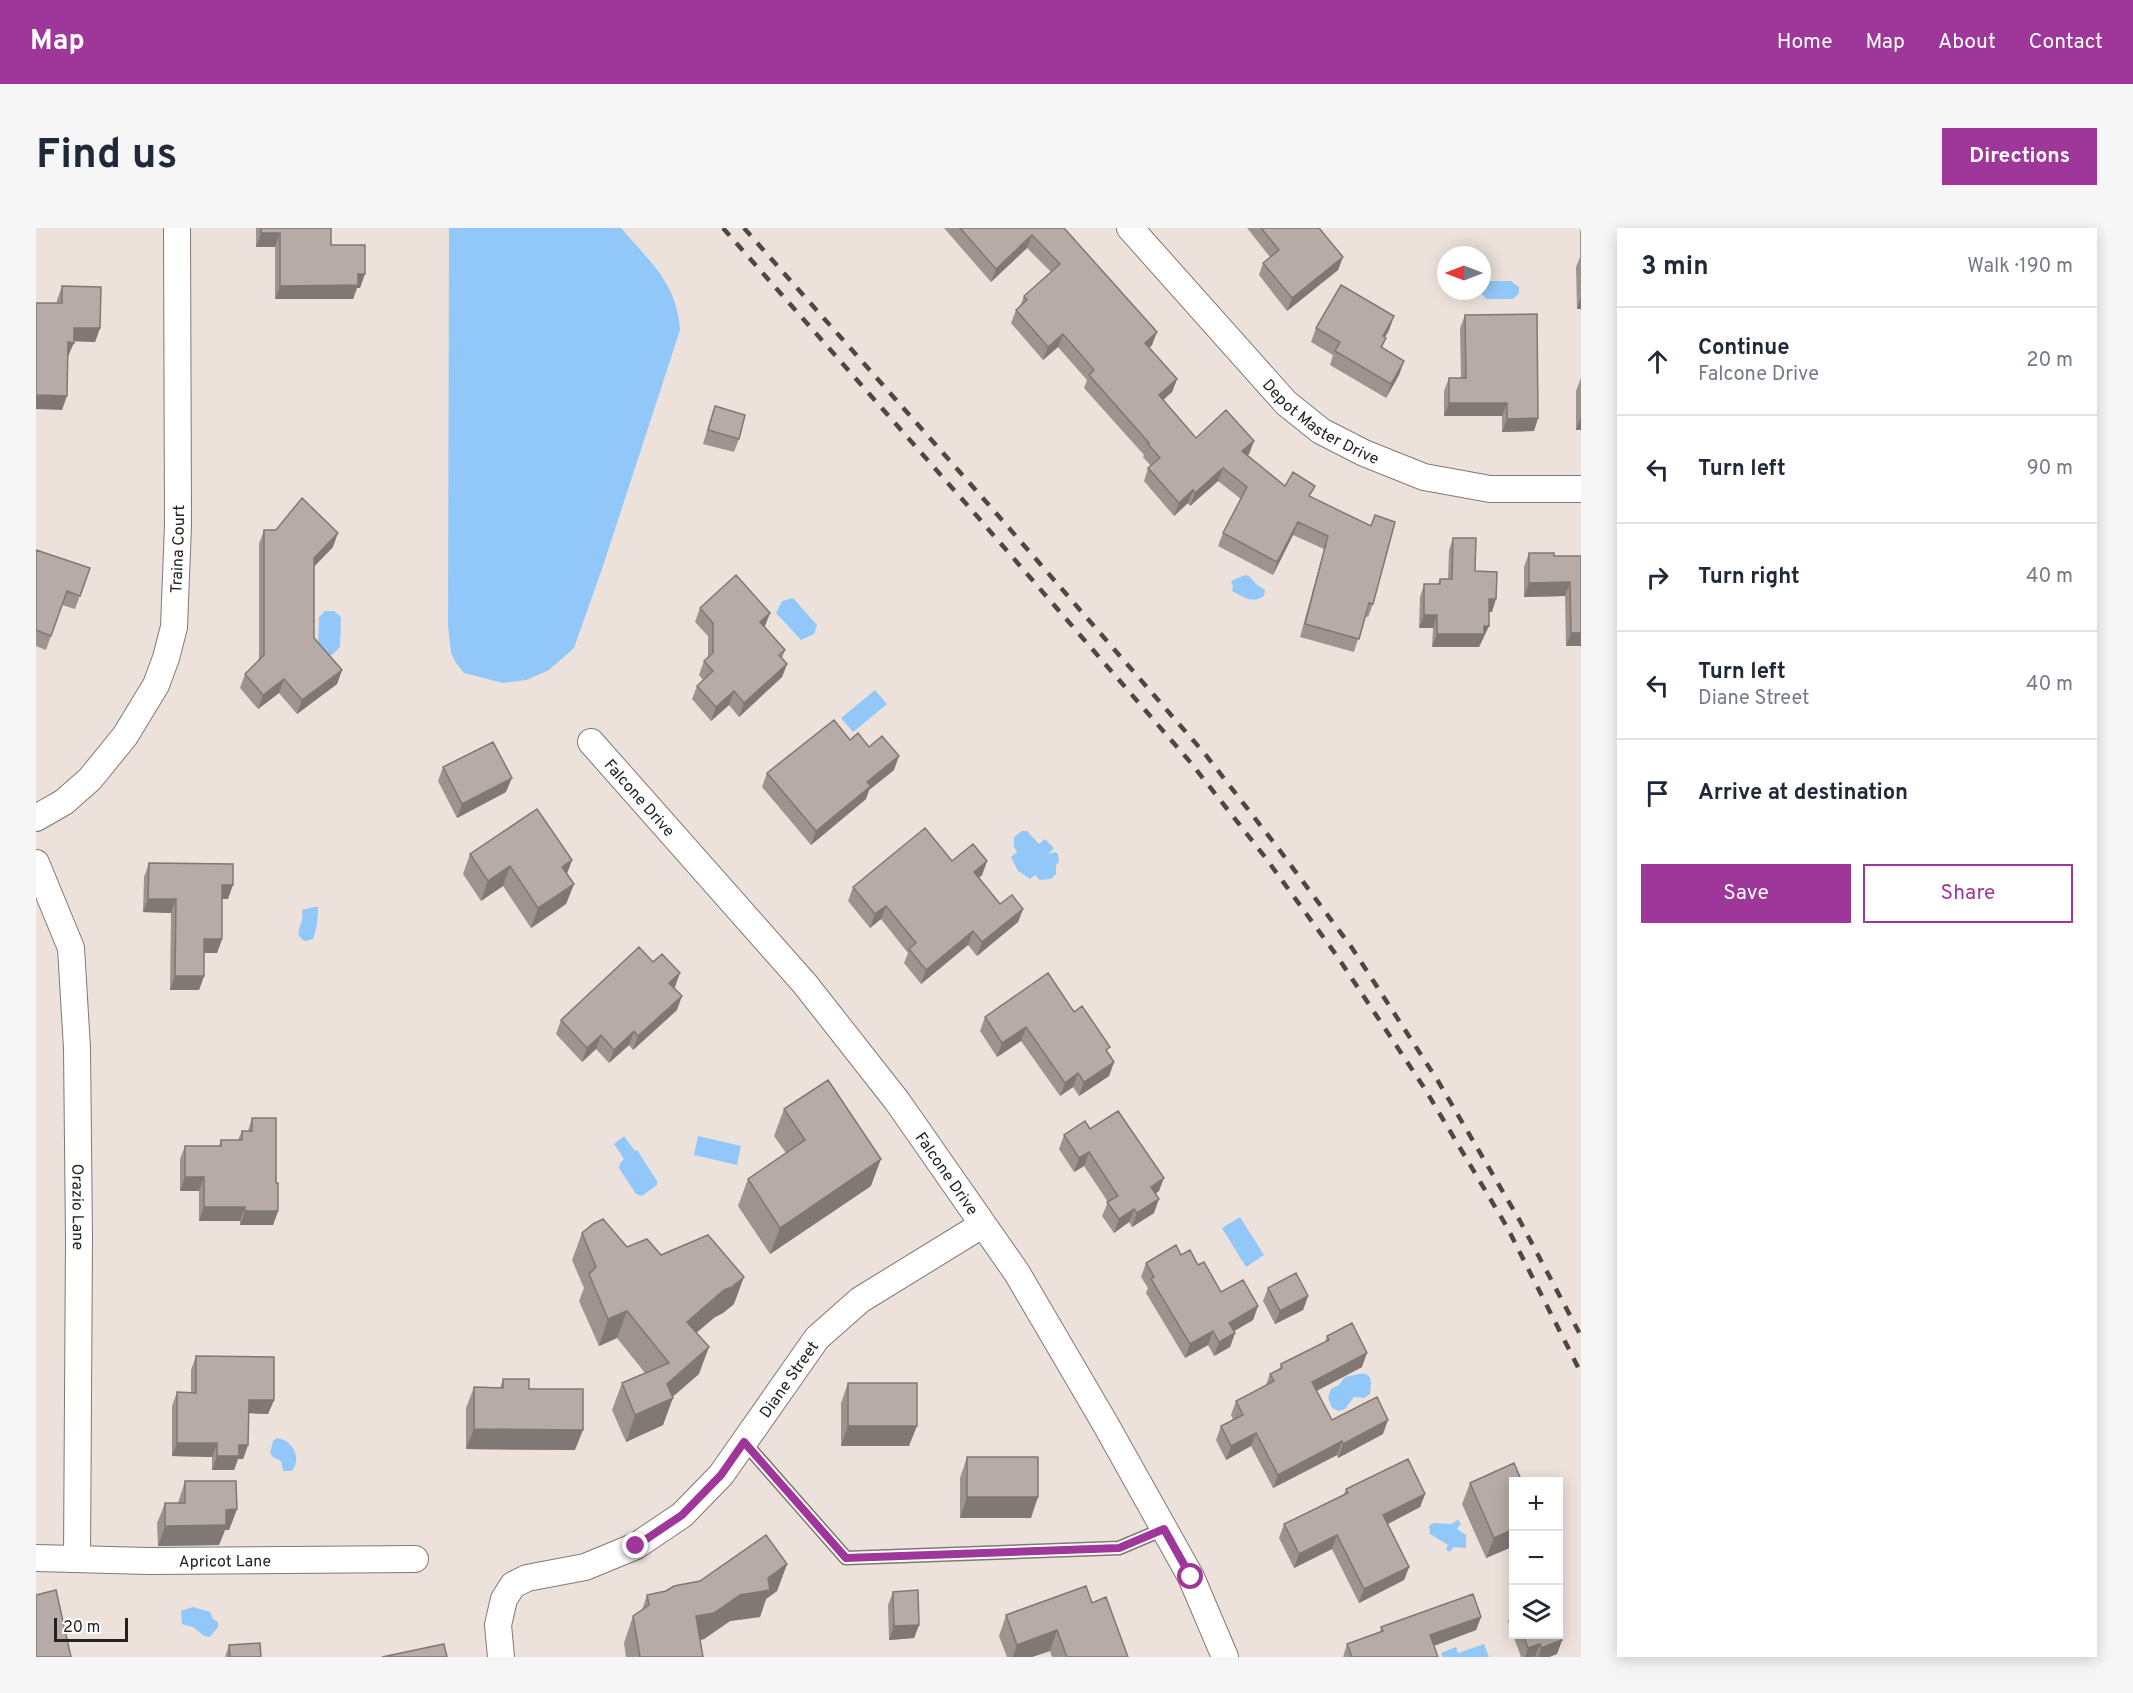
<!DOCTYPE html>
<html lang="en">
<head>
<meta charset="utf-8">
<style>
  body { margin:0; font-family:Overpass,sans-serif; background:#f6f6f7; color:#1f2937 }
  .controls { position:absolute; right:18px; bottom:18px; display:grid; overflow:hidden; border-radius:0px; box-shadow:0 3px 15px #0003 }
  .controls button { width:54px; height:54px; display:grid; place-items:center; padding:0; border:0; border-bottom:2px solid #e0e1e3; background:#fff; color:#1f2937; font:30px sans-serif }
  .compass { position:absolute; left:1401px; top:18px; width:54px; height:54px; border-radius:50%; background:#fff; box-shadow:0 3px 15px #0003; rotate:270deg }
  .scale { position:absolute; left:18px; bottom:15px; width:74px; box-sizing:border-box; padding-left:6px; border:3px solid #25211f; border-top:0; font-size:16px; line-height:21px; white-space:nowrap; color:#25211f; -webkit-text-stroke:4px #fff; paint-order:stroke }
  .stop { position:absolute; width:18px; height:18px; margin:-14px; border:4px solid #9f379a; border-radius:50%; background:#fff }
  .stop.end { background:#9f379a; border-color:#fff; box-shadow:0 2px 6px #0008 }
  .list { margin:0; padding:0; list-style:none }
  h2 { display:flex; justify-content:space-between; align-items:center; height:78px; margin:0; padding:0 24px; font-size:26px }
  h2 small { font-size:20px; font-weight:400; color:#747a83 }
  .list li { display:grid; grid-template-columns:39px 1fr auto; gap:18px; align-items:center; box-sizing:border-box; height:108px; padding:0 24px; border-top:2px solid #e0e1e3 }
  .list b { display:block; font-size:22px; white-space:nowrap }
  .list p { margin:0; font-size:20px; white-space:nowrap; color:#747a83 }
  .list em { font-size:20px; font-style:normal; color:#747a83 }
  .actions { display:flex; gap:12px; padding:18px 24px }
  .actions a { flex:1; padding:14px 0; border:2px solid #9f379a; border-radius:0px; text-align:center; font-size:21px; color:#9f379a }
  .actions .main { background:#9f379a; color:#fff }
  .icon { flex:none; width:33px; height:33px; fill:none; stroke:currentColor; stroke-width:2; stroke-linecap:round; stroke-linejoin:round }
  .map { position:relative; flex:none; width:1545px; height:1429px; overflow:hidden; border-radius:0px }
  header { display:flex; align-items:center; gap:36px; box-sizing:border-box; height:84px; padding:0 30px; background:#9f379a; color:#fff }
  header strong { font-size:28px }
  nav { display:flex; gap:33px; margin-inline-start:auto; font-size:21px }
  .intro { display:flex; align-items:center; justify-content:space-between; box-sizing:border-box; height:144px; padding:0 36px }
  h1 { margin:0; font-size:42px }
  .button { padding:15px 27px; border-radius:0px; background:#9f379a; color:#fff; font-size:21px; font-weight:700 }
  main { display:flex; gap:36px; padding:0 36px }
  aside { flex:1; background:#fff; border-radius:0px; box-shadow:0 3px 15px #0003 }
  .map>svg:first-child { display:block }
  .water { fill:#92c8f9 }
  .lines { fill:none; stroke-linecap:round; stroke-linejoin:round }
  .service-casing { stroke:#827873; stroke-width:15 }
  .minor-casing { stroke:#827873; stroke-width:28 }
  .service { stroke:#fff; stroke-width:12 }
  .minor { stroke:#fff; stroke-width:26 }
  .rail { stroke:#4d4845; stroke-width:4.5; stroke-dasharray:10 10; stroke-linecap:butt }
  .wall { fill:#9d938f }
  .shaded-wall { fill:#7f7874 }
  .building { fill:#b6aba6; stroke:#7f7874; stroke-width:1.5 }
  .route { stroke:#9f379a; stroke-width:8 }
  .labels { text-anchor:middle; stroke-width:4.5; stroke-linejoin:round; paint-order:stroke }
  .street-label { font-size:16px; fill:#25211f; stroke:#fff }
</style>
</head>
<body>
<header>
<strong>Map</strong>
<nav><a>Home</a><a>Map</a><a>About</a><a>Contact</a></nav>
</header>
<div class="intro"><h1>Find us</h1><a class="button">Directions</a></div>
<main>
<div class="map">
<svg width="1545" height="1429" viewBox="0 0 1545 1429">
  <rect width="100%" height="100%" fill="#ece1db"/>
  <path class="water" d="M413,0H585C614,34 641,55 644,102L567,338L538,420L513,442L490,452L467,455L428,445L420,435L415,425L412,398Z
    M1450,53H1475L1483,59V65L1477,71H1450L1443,63H1446V57Z
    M1209,347L1213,348L1220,356L1229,362L1228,368C1216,376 1207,369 1196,363L1197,358L1195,353Z
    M757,370L781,397L778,406L765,412L740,385L746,373Z
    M289,383H298L305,389L304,419L296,427H292L282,419L283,389Z
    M839,462L851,476L817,504L805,490Z
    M986,603H991L1003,616L1009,611L1018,620L1012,626L1019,624L1022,626L1023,634L1020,637V646L1015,651L1004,652L999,647L994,651L982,643L975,629L981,624L978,619V609Z
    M278,679H282C282,689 281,702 277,711L269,713C258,707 264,701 266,692C267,688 266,685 266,682Z
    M588,908L599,923L601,922L621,953V957L606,968L600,966L583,940L584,935L588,931L578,916Z
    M662,908L705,918L701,937L658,927Z
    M1204,989L1228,1027L1210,1039L1186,1000Z
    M1323,1146C1338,1144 1335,1156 1334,1166L1328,1170L1318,1169L1309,1181L1303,1183L1296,1180L1292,1170L1295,1161L1303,1157L1309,1149Z
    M241,1210C257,1212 266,1230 256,1243H247L245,1233L237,1229L234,1225L237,1213Z
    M1422,1292L1425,1296L1421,1301L1430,1307V1320L1418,1319L1413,1324L1410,1321L1412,1317L1394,1306L1393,1298L1397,1295L1415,1296Z
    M157,1379L174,1384L177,1391L182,1394V1399L174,1409L168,1408L157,1399L146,1396L145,1383Z
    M1448,1416L1453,1429H1407L1405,1425L1420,1419L1422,1425Z"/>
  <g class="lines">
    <g class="service-casing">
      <path id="service" d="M708,1214L810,1330L1083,1320L1128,1301"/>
    </g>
    <g class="minor-casing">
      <g id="minor">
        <path id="s1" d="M1094,0L1250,175L1285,203L1328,225L1388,249L1454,261H1545"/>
        <path id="s2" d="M555,514L769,756L861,873L981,1045L1070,1197L1155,1349L1189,1429"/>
        <path id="s3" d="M0,590L28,574L54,551L89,508L120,457L130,430L138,399L142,297L141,0"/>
        <path id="s4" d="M0,635L35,720L41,820L43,1011L41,1331"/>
        <path id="s5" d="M0,1330L113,1333L379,1331"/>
        <path id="s6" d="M465,1429L462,1397L468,1371L477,1357L491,1350L549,1339L600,1318L646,1287L685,1247L781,1110L824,1072L946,997"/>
      </g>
    </g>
    <use href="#service" class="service"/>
    <use href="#minor" class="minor"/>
    <path class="rail" d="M687,0L940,287L1155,535L1229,629L1301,728L1389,861L1471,999L1545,1145
      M708,0L953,277L1169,526L1242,620L1316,720L1402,853L1484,993L1545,1108"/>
  </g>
  <path class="wall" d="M220,0H295V17L324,60H321L317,71H239V19H220Z
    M908,0H1028L1116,117L1113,120L1141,151L1136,164L1127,172L1160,210L1218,213L1213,226L1211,227L1249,258L1275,269L1337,376L1332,389L1329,388L1318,424L1264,409L1288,321L1257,307L1237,347L1182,318L1187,305L1205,271L1182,253L1154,278L1152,275L1138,288L1108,253L1112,240L1115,238L1107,229L1108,227L1048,160L1051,152L1022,119L1007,132L975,95L980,82L984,78L988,68L1015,44L991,20L955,54Z
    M1211,0H1283L1307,29L1302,42L1251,83L1223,47L1227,35L1234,29Z
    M1545,1V81H1541L1540,39L1544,29V4Z
    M26,58L64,100L59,114L38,113L32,128L26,182L21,75V72Z
    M1429,87L1502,190L1498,203L1466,204V188H1408V163L1413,150H1425L1424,100Z
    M1358,88L1353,102L1349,109L1350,110L1346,120L1368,133L1363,147L1350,170L1294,137L1297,127L1275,114L1280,100Z
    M1545,125V202H1540V163L1545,150Z
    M679,178L703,211L698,224L667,216L674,192Z
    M228,302L297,319L278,338V410L306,442L301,456L261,486L243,465L222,481L204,460L209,446L223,432V316Z
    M1417,310L1439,343L1456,384H1453V398L1443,419H1396L1397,400H1383L1384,369L1388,356H1402L1404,351H1412L1413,322Z
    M0,322L54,340L39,381L26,377L10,422L0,418Z
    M1493,325L1518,328H1545V418H1530L1529,368L1488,369V339Z
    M664,380L734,385L728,399L749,422L746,430L751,436L746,449L703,489L693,477L675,493L656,471L661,458L667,452L663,447L668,433L672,429V408L659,394Z
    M814,512L833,519L858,542L833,562L830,571L775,617L726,559L731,545Z
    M407,539L470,564L421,590L402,553Z
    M434,626L536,632L531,646L538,656L530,676L495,700L467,658L445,673L427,646Z
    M916,633H951L946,647L943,650L964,676L987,681L982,694L941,728L932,717L885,756L868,735L872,725L845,691L834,700L812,673L817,659Z
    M113,635L192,671H186V711L181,725H168V748L163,762H134L135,685L107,684L108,649Z
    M639,759L641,782L597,822L593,817L573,835L560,821L546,834L520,806L525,792Z
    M1038,784L1072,825L1078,834L1073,848L1043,868L1037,859L1024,868L985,813L961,829L944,803L949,789Z
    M748,881L835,958L734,1026L702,978L712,951L750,925L738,908Z
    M216,890L240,955L242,983L237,997H204V993H163V963H144V931L149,918H183L185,912H202L206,903H212Z
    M1054,901L1123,963L1119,966L1118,985L1096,999L1093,994L1078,1005L1066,988L1072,974L1048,938L1038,944L1023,921L1028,907Z
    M546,1005L591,1019L625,1027L698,1076L687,1085L679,1089L660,1105L663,1146L636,1169L627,1197L590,1214L576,1182L586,1155L609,1145L581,1110L563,1118L543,1073L548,1060L536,1032Z
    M1145,1027L1162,1037L1185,1064L1222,1078L1217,1092L1198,1103L1199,1105L1194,1119L1178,1128L1172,1117L1149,1130L1110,1065L1112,1060L1105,1049L1110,1035Z
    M1232,1060L1272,1068L1267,1082L1239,1096L1227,1073Z
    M1291,1108L1326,1139L1280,1163L1296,1192L1347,1206L1302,1230L1301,1227L1237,1260L1215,1218L1190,1232L1180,1212L1185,1198L1197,1191L1195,1187L1200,1173L1230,1157L1234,1146L1243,1142L1245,1136L1289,1114Z
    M160,1128L238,1172L232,1186L213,1185L212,1217L207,1231H202L198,1242H176V1229L136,1228V1178L141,1164H155V1142Z
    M467,1151L493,1161L539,1222L430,1221V1180L438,1159L464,1160Z
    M812,1155L873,1218H805V1175Z
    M931,1229L995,1290H924V1250Z
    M149,1253L201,1281L193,1302H189L183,1317L122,1318L121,1295L129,1275H142Z
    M1478,1254V1318L1450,1330L1426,1276L1434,1255Z
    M1310,1261L1389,1266L1384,1279L1352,1296L1373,1339L1368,1352L1323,1375L1296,1321L1258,1340L1243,1310L1248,1296L1308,1266Z
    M751,1336L741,1363L730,1371L724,1389L694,1393L668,1411L664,1412L667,1429H590L588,1415L597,1388L606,1382L611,1367L630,1363Z
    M857,1364L883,1397L878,1410L853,1412L852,1377Z
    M1056,1375L1092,1429H1016L1014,1423L996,1429H971L963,1408L970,1387Z
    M1478,1380V1407H1522L1526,1412L1521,1426L1513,1429H1485L1472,1393Z
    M1445,1389L1440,1402L1398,1418L1402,1429H1307L1311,1416L1344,1404L1345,1399Z
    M193,1417L225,1429H189Z"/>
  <path class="shaded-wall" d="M225,5H244L239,19H220Z
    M996,7L991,20L955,54L960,41Z
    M1307,29L1302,42L1251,83L1256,70Z
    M322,46H329L324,60H321L317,71H239L244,58Z
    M1545,69V81H1541Z
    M1358,88L1353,102L1342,121L1347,108Z
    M38,100H64L59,114L33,113Z
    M1121,104L1116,117L1104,128L1109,115Z
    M1027,106L1022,119L1007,132L1012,119Z
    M32,114L38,115L32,128H27Z
    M1368,133L1363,147L1350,170L1355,156Z
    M1141,151L1136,164L1118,180L1123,167Z
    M0,167L31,168L26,182L0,181Z
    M1413,175H1471L1466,188H1408Z
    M1545,189V202H1540Z
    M1502,190L1498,203L1466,204L1471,191Z
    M1218,213L1213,226L1201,236L1206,223Z
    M1187,240L1182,253L1154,278L1159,265Z
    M1157,262L1152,275L1138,288L1143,275Z
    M1262,294L1257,307L1237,347L1241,334Z
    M302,305L297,319L273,344L278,330Z
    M1534,354L1529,368L1488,369L1493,355Z
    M1453,371H1460L1456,384L1448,383Z
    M734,385L729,398L719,408L724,394Z
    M1388,387H1401L1397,400H1383Z
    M1448,398H1453L1443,419H1396L1401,406Z
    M1535,405H1545V418H1530Z
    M751,436L746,449L703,489L708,475Z
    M306,442L301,456L261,486L266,472Z
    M248,451L243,465L222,481L227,467Z
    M698,463L693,477L675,493L680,479Z
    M863,528L858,542L833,562L830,571L775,617L780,603L831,554Z
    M476,550L470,564L421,590L426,576Z
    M536,632L528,653L526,639Z
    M951,633L946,647L933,658L938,644Z
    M474,638L467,658L445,673L452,653Z
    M538,656L530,676L495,700L502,680Z
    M186,657H197L192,671H181Z
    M112,671H140L135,685L107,684Z
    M850,678L845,691L834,700L839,686Z
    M987,681L982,694L941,728L946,714Z
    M937,703L932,717L885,756L890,742Z
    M168,711H186L181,725H163Z
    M644,745L639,759L628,769L633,755Z
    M139,748H168L163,762H134Z
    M646,768L641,782L597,822L602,808Z
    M990,799L985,813L961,829L966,815Z
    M598,803L593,817L573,835L578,822Z
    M565,807L560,821L546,834L551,820Z
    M1078,834L1073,848L1043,868L1048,854Z
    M1042,845L1037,859L1024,868L1029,855Z
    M1053,924L1048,938L1038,944L1043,930Z
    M845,931L835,958L734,1026L744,1000Z
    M149,949H168L163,963H144Z
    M1128,950L1123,963L1110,972L1115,959Z
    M1123,971L1118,985L1096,999L1101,985Z
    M168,979H209L204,993H163Z
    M1098,981L1093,994L1078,1005L1083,991Z
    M209,983H242L237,997H204Z
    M708,1049L698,1076L687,1085L679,1089L641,1121L651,1094L688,1062Z
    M1272,1068L1267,1082L1239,1096L1244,1083Z
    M1222,1078L1217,1092L1188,1109L1193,1095Z
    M591,1083L581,1110L563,1118L572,1091Z
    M1177,1103L1172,1117L1149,1130L1154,1116Z
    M1199,1105L1194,1119L1178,1128L1183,1114Z
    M673,1119L663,1146L633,1172L637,1170L627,1197L590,1214L599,1187L631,1156Z
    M1331,1125L1326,1139L1271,1168L1276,1154Z
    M213,1172H238L232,1186L208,1185Z
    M1352,1192L1347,1206L1302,1230L1307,1216Z
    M812,1198H881L873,1218H805Z
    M438,1201L547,1202L539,1222L430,1221Z
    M1220,1205L1215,1218L1190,1232L1195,1218Z
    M1306,1213L1301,1227L1237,1260L1242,1247Z
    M141,1215H181L176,1229L136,1228Z
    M203,1217H212L207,1231H202L198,1242H176L181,1228Z
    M1389,1266L1384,1279L1342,1301L1347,1287Z
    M931,1269H1002L995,1290H924Z
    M201,1281L193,1302H189L183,1317L122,1318L129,1298L190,1282Z
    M1478,1301V1318L1450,1330L1458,1310Z
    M1301,1307L1296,1321L1258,1340L1263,1326Z
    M751,1336L741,1363L730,1371L724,1389L694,1393L668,1411L650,1415L660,1388L704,1367L732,1350Z
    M1373,1339L1368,1352L1323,1375L1328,1361Z
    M1445,1389L1440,1402L1389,1421L1394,1407Z
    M883,1397L878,1410L853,1412L858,1398Z
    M1021,1402L1014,1423L996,1429H977L981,1417Z
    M1526,1412L1521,1426L1513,1429H1502L1505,1420Z
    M1504,1416L1499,1429H1489L1492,1420Z"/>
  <path class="building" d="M225,0H295V17H329V46H322V57L244,58V5H225Z
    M924,0H1028L1121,104L1109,115L1141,151L1123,167L1160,210L1190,182L1218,213L1206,223L1249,258L1257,244L1279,258L1273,268L1335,298L1339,287L1359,294L1337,376L1333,375L1323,411L1269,396L1292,308L1262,294L1241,334L1187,305L1211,259L1187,240L1159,265L1157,262L1143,275L1112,240L1124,230L1112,216L1113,215L1053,147L1058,142L1027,106L1012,119L980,82L991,72L988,68L1024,36L996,7L960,41Z
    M1225,0H1283L1307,29L1256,70L1227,35L1243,22Z
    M1305,57L1358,88L1347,108L1350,110L1345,119L1368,133L1355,156L1299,123L1304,114L1280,100Z
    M26,58L65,59L64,100H38V115L32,114L31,168L0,167V75H26Z
    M1501,86L1502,190L1471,191V175H1413V150H1430L1429,87Z
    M679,178L709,187L703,211L672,202Z
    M266,270L302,305L278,330V410L306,442L266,472L248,451L227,467L209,446L228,427V302H240Z
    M1417,310H1440L1439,343L1461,344L1460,371H1453V398H1448V406H1401V387H1388V356H1404V351H1416Z
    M0,322L54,340L44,368L31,363L15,408L0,402Z
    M1493,325H1518V328H1545V405H1535L1534,354L1493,355Z
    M700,347L734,385L724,394L749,422L743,427L751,436L708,475L698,463L680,479L661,458L677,443L668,433L677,425V395L664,380Z
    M798,492L814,512L822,505L833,519L846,508L863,528L831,554L835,558L780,603L731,545Z
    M457,514L476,550L426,576L407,539Z
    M501,581L536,632L526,639L538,656L502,680L474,638L452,653L434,626Z
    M889,600L916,633L937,616L951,633L938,644L964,676L976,667L987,681L946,714L937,703L890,742L873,721L880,715L850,678L839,686L817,659Z
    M113,635L197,636V657H186V711H168V748H139L140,671H112Z
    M603,719L617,734L626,726L644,745L633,755L646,768L602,808L598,803L578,822L565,807L551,820L525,792Z
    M1012,745L1038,784L1046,778L1074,819L1070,822L1078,834L1048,854L1042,845L1029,855L990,799L966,815L949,789Z
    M792,852L845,931L744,1000L712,951L769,912L748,881Z
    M1082,883L1128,950L1115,959L1123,971L1101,985L1098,981L1083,991L1071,974L1082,968L1053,924L1043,930L1028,907L1049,893L1054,901Z
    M216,890H240V955H242V983H209V979H168V949H149V918H185V912H206V903H216Z
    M567,991L591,1019L611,1011L625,1027L672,1007L708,1049L696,1059L688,1062L651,1094L673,1119L631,1156L637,1170L599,1187L586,1155L633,1135L591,1083L572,1091L553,1046L560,1039L546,1005L557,996Z
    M1140,1017L1145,1027L1154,1022L1162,1037L1168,1034L1185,1064L1207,1052L1222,1078L1193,1095L1199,1105L1183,1114L1177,1103L1154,1116L1115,1051L1118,1049L1110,1035Z
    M1260,1045L1272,1068L1244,1083L1232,1060Z
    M1316,1095L1331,1125L1276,1154L1296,1192L1341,1169L1352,1192L1307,1216L1306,1213L1242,1247L1220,1205L1195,1218L1185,1198L1207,1187L1200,1173L1238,1153L1234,1146L1246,1140L1245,1136L1293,1112L1291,1108Z
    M160,1128L238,1129V1172H213L212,1217H203V1228H181V1215H141V1164L160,1165Z
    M467,1151H493V1161H547V1202L438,1201V1159L467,1160Z
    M812,1155H881V1198H812Z
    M931,1229H1002V1269H931Z
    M1372,1231L1389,1266L1347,1287L1373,1339L1328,1361L1301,1307L1263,1326L1248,1296L1312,1265L1310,1261Z
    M1478,1235L1486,1254H1478V1301L1458,1310L1434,1255Z
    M149,1253H200L201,1281L190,1282V1297L129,1298V1275H149Z
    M730,1307L751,1336L732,1350L734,1362L704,1367L678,1385L660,1388L667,1429H604L597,1388L613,1377L611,1367L630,1363L638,1358L664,1353Z
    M1050,1358L1056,1375L1070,1369L1092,1429H1031L1021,1402L981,1417L970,1387Z
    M20,1362L35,1429H0V1367Z
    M882,1362L883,1397L858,1398L857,1364Z
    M1437,1366L1445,1389L1394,1407L1402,1429H1316L1311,1416L1347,1403L1345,1399Z
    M1522,1401L1526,1412L1505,1420L1504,1416L1492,1420L1487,1407H1522Z
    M224,1415L225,1429H194L193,1417Z
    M408,1416L411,1429H346Z"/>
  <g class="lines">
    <path class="route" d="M600,1318L646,1287L685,1247L708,1214L810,1330L1083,1320L1128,1301L1155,1349"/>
  </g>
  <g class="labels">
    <g class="street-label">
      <text dy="6" stroke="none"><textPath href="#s1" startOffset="274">Depot Master Drive</textPath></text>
      <text dy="6" stroke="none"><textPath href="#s3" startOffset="321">Traina Court</textPath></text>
      <text dy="6" stroke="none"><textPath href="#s2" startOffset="74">Falcone Drive</textPath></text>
      <text dy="6" stroke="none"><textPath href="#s2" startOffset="560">Falcone Drive</textPath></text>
      <text dy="6" stroke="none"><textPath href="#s4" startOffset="351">Orazio Lane</textPath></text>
      <text dy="6" stroke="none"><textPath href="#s6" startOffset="434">Diane Street</textPath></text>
      <text dy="6" stroke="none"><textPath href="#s5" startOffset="189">Apricot Lane</textPath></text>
    </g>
  </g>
</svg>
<div class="controls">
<button>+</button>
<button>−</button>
<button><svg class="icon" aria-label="layers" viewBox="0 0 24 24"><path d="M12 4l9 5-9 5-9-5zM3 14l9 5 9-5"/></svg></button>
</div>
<svg class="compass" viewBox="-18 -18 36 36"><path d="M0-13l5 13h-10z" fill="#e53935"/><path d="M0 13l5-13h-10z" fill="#747a83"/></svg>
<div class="scale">20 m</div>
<div class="stop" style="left:1155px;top:1349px"></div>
<div class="stop end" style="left:600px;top:1318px"></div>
</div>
<aside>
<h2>3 min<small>Walk · 190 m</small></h2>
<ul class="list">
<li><svg class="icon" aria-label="ahead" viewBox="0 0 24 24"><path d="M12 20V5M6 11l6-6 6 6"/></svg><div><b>Continue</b><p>Falcone Drive</p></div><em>20 m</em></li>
<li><svg class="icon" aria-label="left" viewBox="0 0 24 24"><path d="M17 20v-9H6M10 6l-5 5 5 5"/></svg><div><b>Turn left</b></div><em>90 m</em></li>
<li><svg class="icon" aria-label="right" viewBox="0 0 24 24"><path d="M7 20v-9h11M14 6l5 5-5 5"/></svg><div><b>Turn right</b></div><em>40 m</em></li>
<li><svg class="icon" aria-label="left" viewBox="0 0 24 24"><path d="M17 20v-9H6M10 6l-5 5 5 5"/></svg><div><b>Turn left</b><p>Diane Street</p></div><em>40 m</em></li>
<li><svg class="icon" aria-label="arrive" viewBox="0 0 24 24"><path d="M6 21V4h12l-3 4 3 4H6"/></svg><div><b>Arrive at destination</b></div></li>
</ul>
<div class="actions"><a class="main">Save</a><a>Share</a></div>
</aside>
</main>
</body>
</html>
